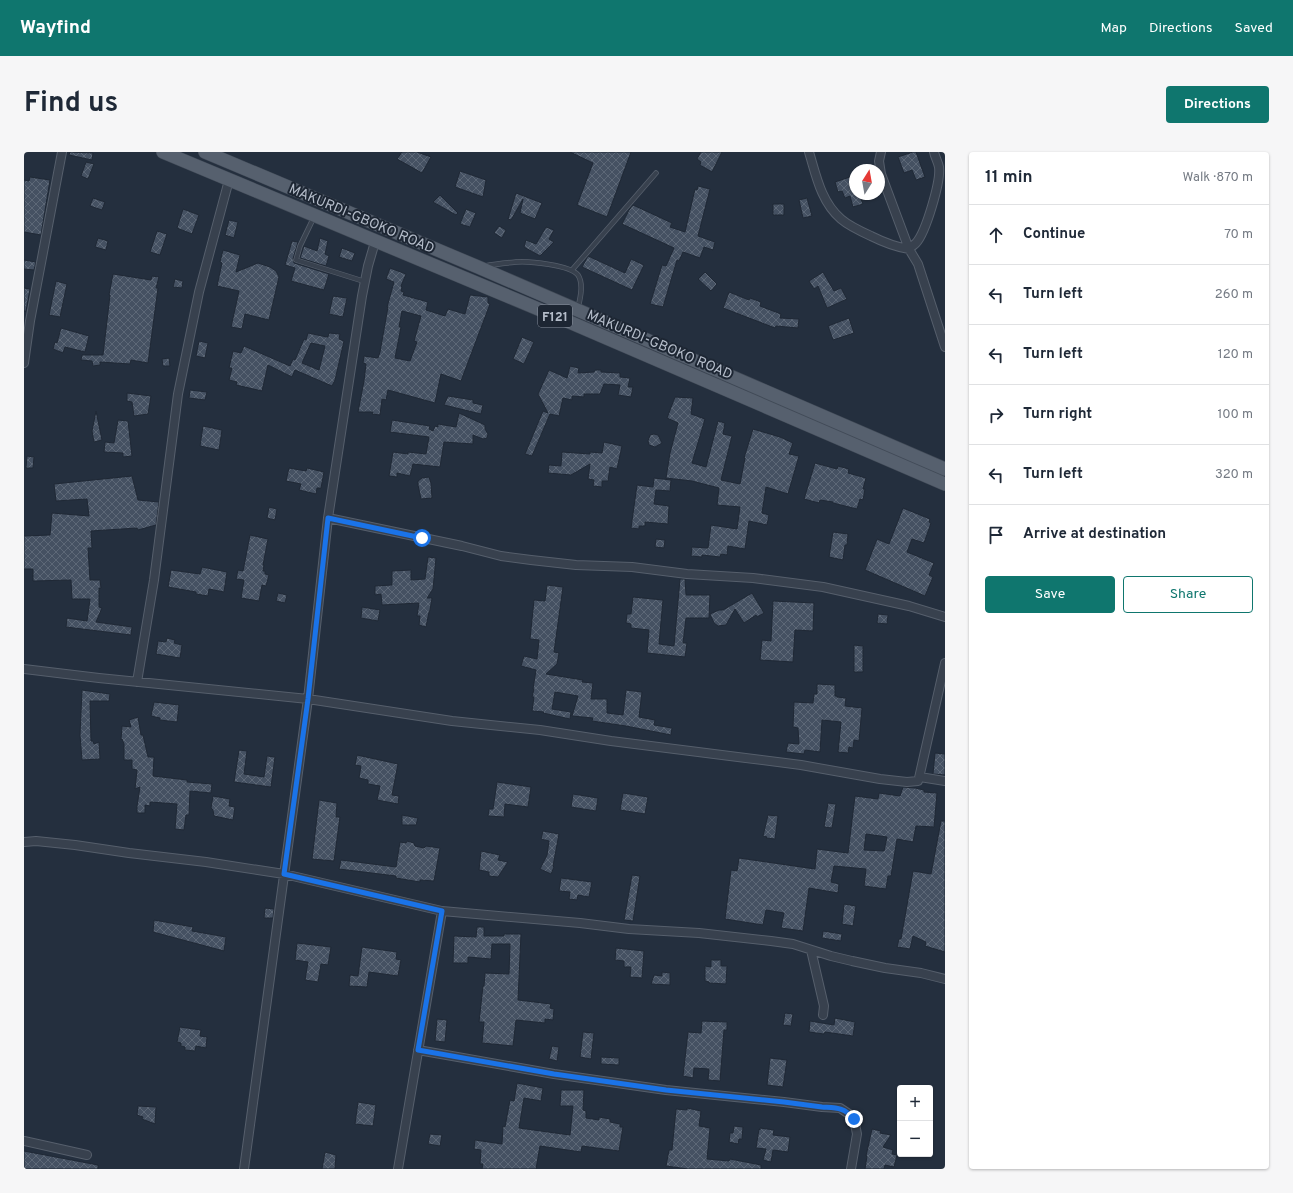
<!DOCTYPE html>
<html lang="en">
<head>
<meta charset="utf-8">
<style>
  body { margin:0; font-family:Overpass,sans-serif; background:#f6f6f7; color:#1f2937 }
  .controls { position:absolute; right:12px; bottom:12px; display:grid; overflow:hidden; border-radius:4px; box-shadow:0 1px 3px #0004 }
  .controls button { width:36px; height:36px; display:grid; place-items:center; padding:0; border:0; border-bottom:1px solid #e0e1e3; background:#fff; color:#1f2937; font:20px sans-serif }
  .compass { position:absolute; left:825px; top:12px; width:36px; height:36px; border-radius:50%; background:#fff; box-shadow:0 1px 3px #0004; rotate:11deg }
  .stop { position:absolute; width:12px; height:12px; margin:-9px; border:3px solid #1a73e8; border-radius:50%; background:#fff }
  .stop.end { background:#1a73e8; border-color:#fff; box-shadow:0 1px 4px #0008 }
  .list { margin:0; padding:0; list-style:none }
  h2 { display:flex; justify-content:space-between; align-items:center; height:52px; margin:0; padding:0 16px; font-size:17px }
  h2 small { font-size:13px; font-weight:400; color:#747a83 }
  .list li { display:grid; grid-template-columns:26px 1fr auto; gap:12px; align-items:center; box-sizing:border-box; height:60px; padding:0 16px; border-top:1px solid #e0e1e3 }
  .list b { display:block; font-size:15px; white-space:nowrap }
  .list em { font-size:13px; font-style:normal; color:#747a83 }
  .actions { display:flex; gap:8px; padding:12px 16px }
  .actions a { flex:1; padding:9px 0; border:1px solid #0f766e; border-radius:4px; text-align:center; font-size:14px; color:#0f766e }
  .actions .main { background:#0f766e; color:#fff }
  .icon { flex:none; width:22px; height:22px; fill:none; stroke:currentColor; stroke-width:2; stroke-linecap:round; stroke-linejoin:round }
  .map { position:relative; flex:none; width:921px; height:1017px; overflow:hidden; border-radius:4px }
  header { display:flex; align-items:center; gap:24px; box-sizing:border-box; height:56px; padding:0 20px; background:#0f766e; color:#fff }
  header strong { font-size:19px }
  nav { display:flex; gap:22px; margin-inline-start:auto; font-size:14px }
  .intro { display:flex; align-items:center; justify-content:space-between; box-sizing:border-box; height:96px; padding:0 24px }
  h1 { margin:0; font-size:28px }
  .button { padding:10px 18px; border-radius:4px; background:#0f766e; color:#fff; font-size:14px; font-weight:700 }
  main { display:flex; gap:24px; padding:0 24px }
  aside { flex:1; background:#fff; border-radius:4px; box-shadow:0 1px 3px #0004 }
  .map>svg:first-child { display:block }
  .building { fill:url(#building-cross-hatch); stroke:#1f2835; fill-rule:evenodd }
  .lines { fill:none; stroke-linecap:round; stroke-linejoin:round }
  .service-casing { stroke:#565f6c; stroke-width:5.5 }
  .minor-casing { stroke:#565f6c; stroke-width:10 }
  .primary-casing { stroke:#414a57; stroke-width:14 }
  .service { stroke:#38414e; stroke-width:4 }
  .minor { stroke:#38414e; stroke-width:8 }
  .primary { stroke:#56606e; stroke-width:13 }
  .route { stroke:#1a73e8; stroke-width:5 }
  .labels { text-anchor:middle; stroke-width:4; stroke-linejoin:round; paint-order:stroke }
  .shield { fill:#1d2633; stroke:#878f9c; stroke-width:1 }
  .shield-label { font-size:13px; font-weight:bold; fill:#b4bcc9 }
  .street-label { font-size:14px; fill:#b4bcc9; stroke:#1d2633 }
</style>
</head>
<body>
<header>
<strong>Wayfind</strong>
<nav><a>Map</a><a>Directions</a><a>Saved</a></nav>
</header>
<div class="intro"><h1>Find us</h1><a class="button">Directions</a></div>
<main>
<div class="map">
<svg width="921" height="1017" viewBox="0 0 921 1017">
  <defs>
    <pattern id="building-cross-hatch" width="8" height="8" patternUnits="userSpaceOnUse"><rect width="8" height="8" fill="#455162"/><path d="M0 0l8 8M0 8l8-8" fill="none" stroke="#5d6877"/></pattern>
  </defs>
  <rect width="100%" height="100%" fill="#242f3e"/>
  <path class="building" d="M46,0L69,1L68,8L45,3Z
    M378,0H393L407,5L398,21L373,7Z
    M546,0H607L583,65L553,53L569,11Z
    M677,0H698L688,20L676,13L677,10L673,7Z
    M889,0H892L901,25L892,28L888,18L880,21L874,5Z
    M62,10L70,12L64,27L57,24Z
    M436,19L462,28L459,45L431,35Z
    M829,24L831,29V42H835L839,52L829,55L826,44L821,46L818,39L814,40L811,30Z
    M6,25L26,28L17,83L0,80V28L5,29Z
    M674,34L686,37L674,84L691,90L689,98L680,95L676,106L659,100L655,109L653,108L639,155L626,152L638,113L642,114L650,96L598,72L605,58L609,53L648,71L646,75L661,80L671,37L673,38Z
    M492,41L518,51L511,67L496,61L499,47L487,68L484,67Z
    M416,43L434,61L432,63L409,50Z
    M69,46L81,50L78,58L66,54Z
    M783,46L788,64L779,66L775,48Z
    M749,52H760V63H749Z
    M159,57L175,63L168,82L153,76Z
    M442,57L452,61L446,75L436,72Z
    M205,68L214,70L210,86L201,83Z
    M475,74L482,78L478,86L470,81Z
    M522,75L530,78L525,87L530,90L516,104L500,95L502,88L512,92Z
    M133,79L143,82L136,103L126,100Z
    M74,86L84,89L82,98L71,95Z
    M296,86L304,89L301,102L305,104L302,114L276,106L280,94L293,99Z
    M268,89L274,90L269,107L270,111L305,122L300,138L267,129L271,116L261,113Z
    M318,96L331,101L328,109L315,105Z
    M199,98L216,103L212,120L234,111L246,115L252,119L255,125L245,168L221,162L218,177L207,175L215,139L193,134L198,111L196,110Z
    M564,104L601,121L607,107L620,113L608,138L558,115Z
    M0,108L12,110L10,118L0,117Z
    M366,116L382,122L377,134L378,135L377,139L380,140L379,143L404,150L402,158L421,164L424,157L441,162L446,143L464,145V151L466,152L437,229L417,222L411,251L364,238L362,248L358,247L356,263L348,262L349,260H334L340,229L342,212L339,211L340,204L354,206L356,200L364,155H363L370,130L362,127ZM378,159L397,164L390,189L393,190L386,209L371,206L377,175H375Z
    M681,120L693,132L687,139L674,127Z
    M799,120L810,139L817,136L823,147L803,156L794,134L790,137L785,129Z
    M89,122L127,128L128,124L135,125L132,136H134L124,211L107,208L106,212L76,210V213L69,214L68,209L57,208L58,203H79L86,143H85Z
    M151,127L159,129L158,136L149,135Z
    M32,129L43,132L36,165L25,163Z
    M0,136L6,137L2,159H0Z
    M705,140L725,148L726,146L737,150L736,154L757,162L756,166L775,167L774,176L752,174L751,176L699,156Z
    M309,144L323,146L319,165L305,162Z
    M825,166L830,181L809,188L804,174Z
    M37,176L65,184L61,200L41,195L39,201L29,197L31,190L33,191Z
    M284,181L303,185H304L305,181L316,182L315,187L320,189L311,228L308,234L271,218L268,225L244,213L238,239L212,233L213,230L205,228L208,216H205L209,199L217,201L220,194L266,214L269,207L271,208L280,187L282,188ZM287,191L301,194L295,218L278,211Z
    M498,185L510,190L500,212L489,207Z
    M175,189L184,191L181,206L172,204Z
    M145,206L146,214H139L138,207Z
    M546,214L555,216L554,221L570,220L571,218H577V220L596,221V225L606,226L604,235H609L607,245L594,243L596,233L580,232L576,242H560V245L548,244V248L539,246L535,264L526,262L508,304L501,302L519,259L524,261L514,242L525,218L543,226Z
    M166,238L183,240L181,248L165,246Z
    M103,241L127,244L124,262L110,264L108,250L103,249Z
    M424,244L449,248V251L459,253L457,262L420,253Z
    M651,245L669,246L667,262L681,267L668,311L682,315L694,269L701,271L699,282L708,284L697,328L716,332L721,306H720L729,277L756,285L769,291L765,302L775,304L764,342L742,335L738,361L745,363L743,373L725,369L721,397L704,394L703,403L697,402L696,405L678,403V405L667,404L668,395L684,396L687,373L713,377L716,355L693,353L695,336L668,329L642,326L646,301L654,271L643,266Z
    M72,259L78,288L70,290L68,279Z
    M435,261L461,273V277L464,282L463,286L459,287L449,283V292L420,290L416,315L389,312L386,324L373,321V325L365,324L369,300L384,302V300L402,302L405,285L366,280L368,268L406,274L405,277L409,279L411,274L414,275V272L432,275Z
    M94,268L104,269L108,304L99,305V301L80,300L81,290L90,291Z
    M179,274L198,278L195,298L176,294Z
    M630,282L634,283L638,291L631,295L625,293L624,289L626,283Z
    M580,290L598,294L593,317L586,315L584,329H578V335L569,334L570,328L564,327L566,312L547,323L524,321L525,313L537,314L538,300L566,302V300L578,301Z
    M3,304L10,305L9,316H2Z
    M791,311L813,317L814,314L825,317L824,321L842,326L839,337H841L839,348L836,347L833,357L809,351V350L796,348L795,351L780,347Z
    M265,316L282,319L283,316L300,320L297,336H293L292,342L275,338L277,332L262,329Z
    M108,324L114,348L135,350L132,373L114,378L113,376L67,379L68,396H64L66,428H76L77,436H75V455L78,456L72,470L108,475L107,483L42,475L43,466L63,469L66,447H48L47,428L9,429V417H0V384L26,383L28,361L65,364L63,347L32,349L30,332Z
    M405,325L407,331L408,346L397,347L394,333V329L398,326Z
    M630,326L647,328L646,339L632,338L630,352L645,354L644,372L621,370V374H615V377L607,376L613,333L629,335Z
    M245,355L253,357L251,368L243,366Z
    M879,356L906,367L905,370L907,371L900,391L888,387L883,400L910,411L905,423L909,425L901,444L841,418L853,387L865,392Z
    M809,380L824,382L823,393H821L819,408L805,405Z
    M226,383L244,387L239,413H240L239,419H241V422L245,423L242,434L238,433L235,449L217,446L220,428L212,427L214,418L219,419Z
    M632,387L641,388L640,396L631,395Z
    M404,405L412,406L409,437L403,446H408L406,458L405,460L402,475L395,473L396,464H393L395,451L358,453L357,442L351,443V434L368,433V419L387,418V428L401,427Z
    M178,415L203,420L200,440L185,437L184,444L172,442V440L144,435L147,418L176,422Z
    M656,427H661L662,443H686L685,466H662L659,491H663L661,505L623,501L625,478L607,476V472L602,471L603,462H607L609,445L639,448L635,492L650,494Z
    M523,433L539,435L530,500L535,501L533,512L522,522L559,528L558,530L569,531L567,547H583V561L599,563L602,538L618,540L615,565L631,568L630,573L648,576L647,583L602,574L568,569L569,566L548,564L554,544L531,540L528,557L547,560L546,567L519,561L520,560L508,559L510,545H508L510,537H509L512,518L497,514L500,504L513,507L515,488L506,487L510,448L521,449Z
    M254,441L263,443L261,451L252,449Z
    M728,441L740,461L733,465L732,463L720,471L711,457L702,473L694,474L690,471L686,462L695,458H699Z
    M749,449L790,451L789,479L771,478L769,510L736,508L738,488L747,489Z
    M338,455L356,458L354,469L337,466Z
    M854,462L864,463L863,472L853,471Z
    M143,486L151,488L150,491L158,493L156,506L132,502L134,489L142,490Z
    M830,493L839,494V520H830Z
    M793,532L811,533V544H813V545L822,546L821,554L838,556L835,589L830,588L829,596L825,595L824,601L814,600L817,570L798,568L796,600L781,598L780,602L762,600L764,591L775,592L774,576L769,575L770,550L789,551L790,542H793Z
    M58,538L86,542L85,549H66L67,589H69L70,592L75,590L76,607L58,608L56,583Z
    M130,550L155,553L153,570L136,568V566L127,564Z
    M114,565L117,583H119L124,605H130L129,624L163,628V630L188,632L187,641L166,639L165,663H162L160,678L151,677L153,652L126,650V654L121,653V661H113V654L116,635L111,637L113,618L108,617V608H100V592L98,587L97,588L98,574L107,575L105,568Z
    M215,598L223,599L220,622L240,625L243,604L251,605L247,635L210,630Z
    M911,601L921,602V623L909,622Z
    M333,603L374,612L368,643L375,644L374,652L353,648L356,634L344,632V628L335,626L337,614L331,613Z
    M473,630L507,635L504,655L481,652L480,665L464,664L465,657H469Z
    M879,635L891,636L900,638V640L913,641L910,675L892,674L889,690L873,687L867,724H864L862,737L840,734L842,717L810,714L807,730L815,732L814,741L785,736L779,779L757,776L760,761L742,758L739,773L701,767L707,718L713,719L715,706L791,717L793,697L824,701L831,644L854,647L855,641L876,644ZM842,682L863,685L860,699L840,698Z
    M599,641L624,645L621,662L596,658Z
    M549,642L574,646L572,659L547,655Z
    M189,644L206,647L205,654L211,655L209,668L190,664L189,658L187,656Z
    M295,648L313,651L312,665H316L310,709L288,707Z
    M804,651L812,652L808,676L800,675Z
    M378,663L394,666L392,673H378Z
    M744,663L754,664L751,687L742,686L743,685L739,684Z
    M917,669H921V800L901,794L902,790L889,784L886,797L873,795L875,787H877L889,719L907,722Z
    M519,679L535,682L529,714L530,715L527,722L516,717L523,703L525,689L517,687Z
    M383,689L390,691L391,694L400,696L402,694L416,696L410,729L396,728V730L372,726V724L315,717L317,708L372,715L376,690L382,691Z
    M457,699L476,703L474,708L484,710L474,725L465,724V720L455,718Z
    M608,723L616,724L609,769L600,768Z
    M537,726L568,730L565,745L554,743L553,748L545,747L546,740L535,739Z
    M820,752L832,754L829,774L818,772Z
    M241,756L250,757L249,766H240Z
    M130,768L169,775L168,779L202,785L200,799L129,780Z
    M453,775H460V784H480V782H497L494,848L527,852L526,856L530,857L529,868L521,867V871L492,868L489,894L458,891L460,870H455L459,834H460L461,821L485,822L486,792H468L467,807L444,805V811H429L430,784L452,785Z
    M799,779L818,782L817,789L798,786Z
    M273,791L307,795L304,813L297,812L294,830L281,828L284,810L271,808Z
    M338,795L373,800L372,807L377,808L374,824L345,820L343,835L325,834L326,823L334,824Z
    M592,796L620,799L618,826L606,825L607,815H600V809L591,808Z
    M687,808H697V814H703L702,832L685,831V830L681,829V814L687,815Z
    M638,820L646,821V833L627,832L630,823L638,824Z
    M761,861L769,862L767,874L759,873Z
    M811,866L831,870L829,884L801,880L800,882L785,880L786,869L810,873Z
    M413,867L423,868L421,890L411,889Z
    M678,869L703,870V878H700L696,929L684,928L685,917L670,916L669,926L659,924L664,880L677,881Z
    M156,875L177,878L176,884L183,885L182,896L172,894L171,899L161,898V895L157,894V891L153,890Z
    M559,880L570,881L567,907L556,905Z
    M528,894L535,895L533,909L525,907Z
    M577,905L595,906V913L577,912Z
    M746,906L763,908L759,935L743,933Z
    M493,931L519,936L517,949L500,946L495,976L546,983L549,954H536L537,938H560L559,958L562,959V966L575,968V965L586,967V970L596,972V975H599L595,999L558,994L557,1000L516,994L512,1017H458L459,1012H456L457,998L450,997L451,988L478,992L479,974L481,975L486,948L490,949Z
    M334,950L352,953L349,974L331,972Z
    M114,954L132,955L131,972L118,967L119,965L113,963Z
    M663,956L677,959L675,974L686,976L683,1007L705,1009L706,1007L737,1013V1017H664L642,1014L645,998H648L652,957L663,958Z
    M710,974L719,975L718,987H715L714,992L705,990L706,981H709Z
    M736,976L750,978L749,983L766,985L764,1000L749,998L747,1010L739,1008L742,997L732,996L735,977L736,978Z
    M848,977L857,979L856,981L867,983L859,995L869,998L868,1002L873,1003L870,1015L861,1013L860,1017H841L843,1004H842Z
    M406,982L418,983L416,994L404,992Z
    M0,999L74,1013V1017H0Z
    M301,1000L312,1003L311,1017H298Z"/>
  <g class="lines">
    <g class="service-casing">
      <path id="service" d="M290,65L276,94L272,108L342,130
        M461,114C472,112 482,111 492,110C505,109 546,113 554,123C560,132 556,147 554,156
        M548,118L632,21"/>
    </g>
    <g class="minor-casing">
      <path id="minor" d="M785,0C792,23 797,50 817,67C825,74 836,79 847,84C859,90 871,95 885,97C887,95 890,93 892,91C902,80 917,29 915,15C914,10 911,5 910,0
        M857,0L855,9L857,22L885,97L894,112L921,195
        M351,90L344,114L338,144L304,366L284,547L428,569L516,578L587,589L777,613L856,627L883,630L894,629L895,626L921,511
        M0,211L6,169L38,0
        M304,366L438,394L477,404L507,408L552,413L608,415L663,422L729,426L799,435L885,454L921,465
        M0,517L75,526L284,547L220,1017
        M113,530L130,428L154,242L175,140L205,28
        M896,625L921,629
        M0,690L12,689L51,693L105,701L182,710L260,722L418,759L374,1017
        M418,759L556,771L605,777L675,781L747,789L769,792L807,804L828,809L861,816L897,821L921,827
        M787,798L800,854L799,863
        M394,898L530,922L642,938L760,950L798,955L816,956L825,962L830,967L833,982L827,1017
        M0,989L63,1003"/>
    </g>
    <g class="primary-casing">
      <path id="primary" d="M139,0L543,169L921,332
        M181,0L454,115L921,317"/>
    </g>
    <use href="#service" class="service"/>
    <use href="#minor" class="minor"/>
    <use href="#primary" class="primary"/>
  </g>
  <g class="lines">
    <path class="route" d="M398,386L304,366L284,547L260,722L418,759L394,898L530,922L642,938L760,950L798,955C812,956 820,955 830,967"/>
  </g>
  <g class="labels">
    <rect class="shield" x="514" y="153" width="34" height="22" rx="3"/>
    <g class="shield-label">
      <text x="531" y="169">F121</text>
    </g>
    <g class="street-label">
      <text transform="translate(338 66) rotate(23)" y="5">MAKURDI-GBOKO ROAD</text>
      <text transform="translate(636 192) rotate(23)" y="5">MAKURDI-GBOKO ROAD</text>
    </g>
  </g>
</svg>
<div class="controls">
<button>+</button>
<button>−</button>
</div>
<svg class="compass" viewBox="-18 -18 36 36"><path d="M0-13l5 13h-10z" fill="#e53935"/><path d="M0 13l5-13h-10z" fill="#747a83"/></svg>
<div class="stop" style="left:398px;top:386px"></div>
<div class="stop end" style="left:830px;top:967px"></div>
</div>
<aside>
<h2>11 min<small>Walk · 870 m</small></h2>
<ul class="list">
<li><svg class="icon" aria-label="ahead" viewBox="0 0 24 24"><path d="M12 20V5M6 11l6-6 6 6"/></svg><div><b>Continue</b></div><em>70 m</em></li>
<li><svg class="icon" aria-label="left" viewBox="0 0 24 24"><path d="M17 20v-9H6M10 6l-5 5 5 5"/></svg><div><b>Turn left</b></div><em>260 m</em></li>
<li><svg class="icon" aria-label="left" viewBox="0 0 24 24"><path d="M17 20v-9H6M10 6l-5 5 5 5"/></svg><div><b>Turn left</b></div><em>120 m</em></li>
<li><svg class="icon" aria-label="right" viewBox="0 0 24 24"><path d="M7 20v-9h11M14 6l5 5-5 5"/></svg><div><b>Turn right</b></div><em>100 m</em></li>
<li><svg class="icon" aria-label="left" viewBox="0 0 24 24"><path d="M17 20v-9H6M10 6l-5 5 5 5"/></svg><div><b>Turn left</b></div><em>320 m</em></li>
<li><svg class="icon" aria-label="arrive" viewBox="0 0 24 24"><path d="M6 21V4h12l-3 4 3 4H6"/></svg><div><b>Arrive at destination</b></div></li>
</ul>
<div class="actions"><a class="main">Save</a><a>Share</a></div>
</aside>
</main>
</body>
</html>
